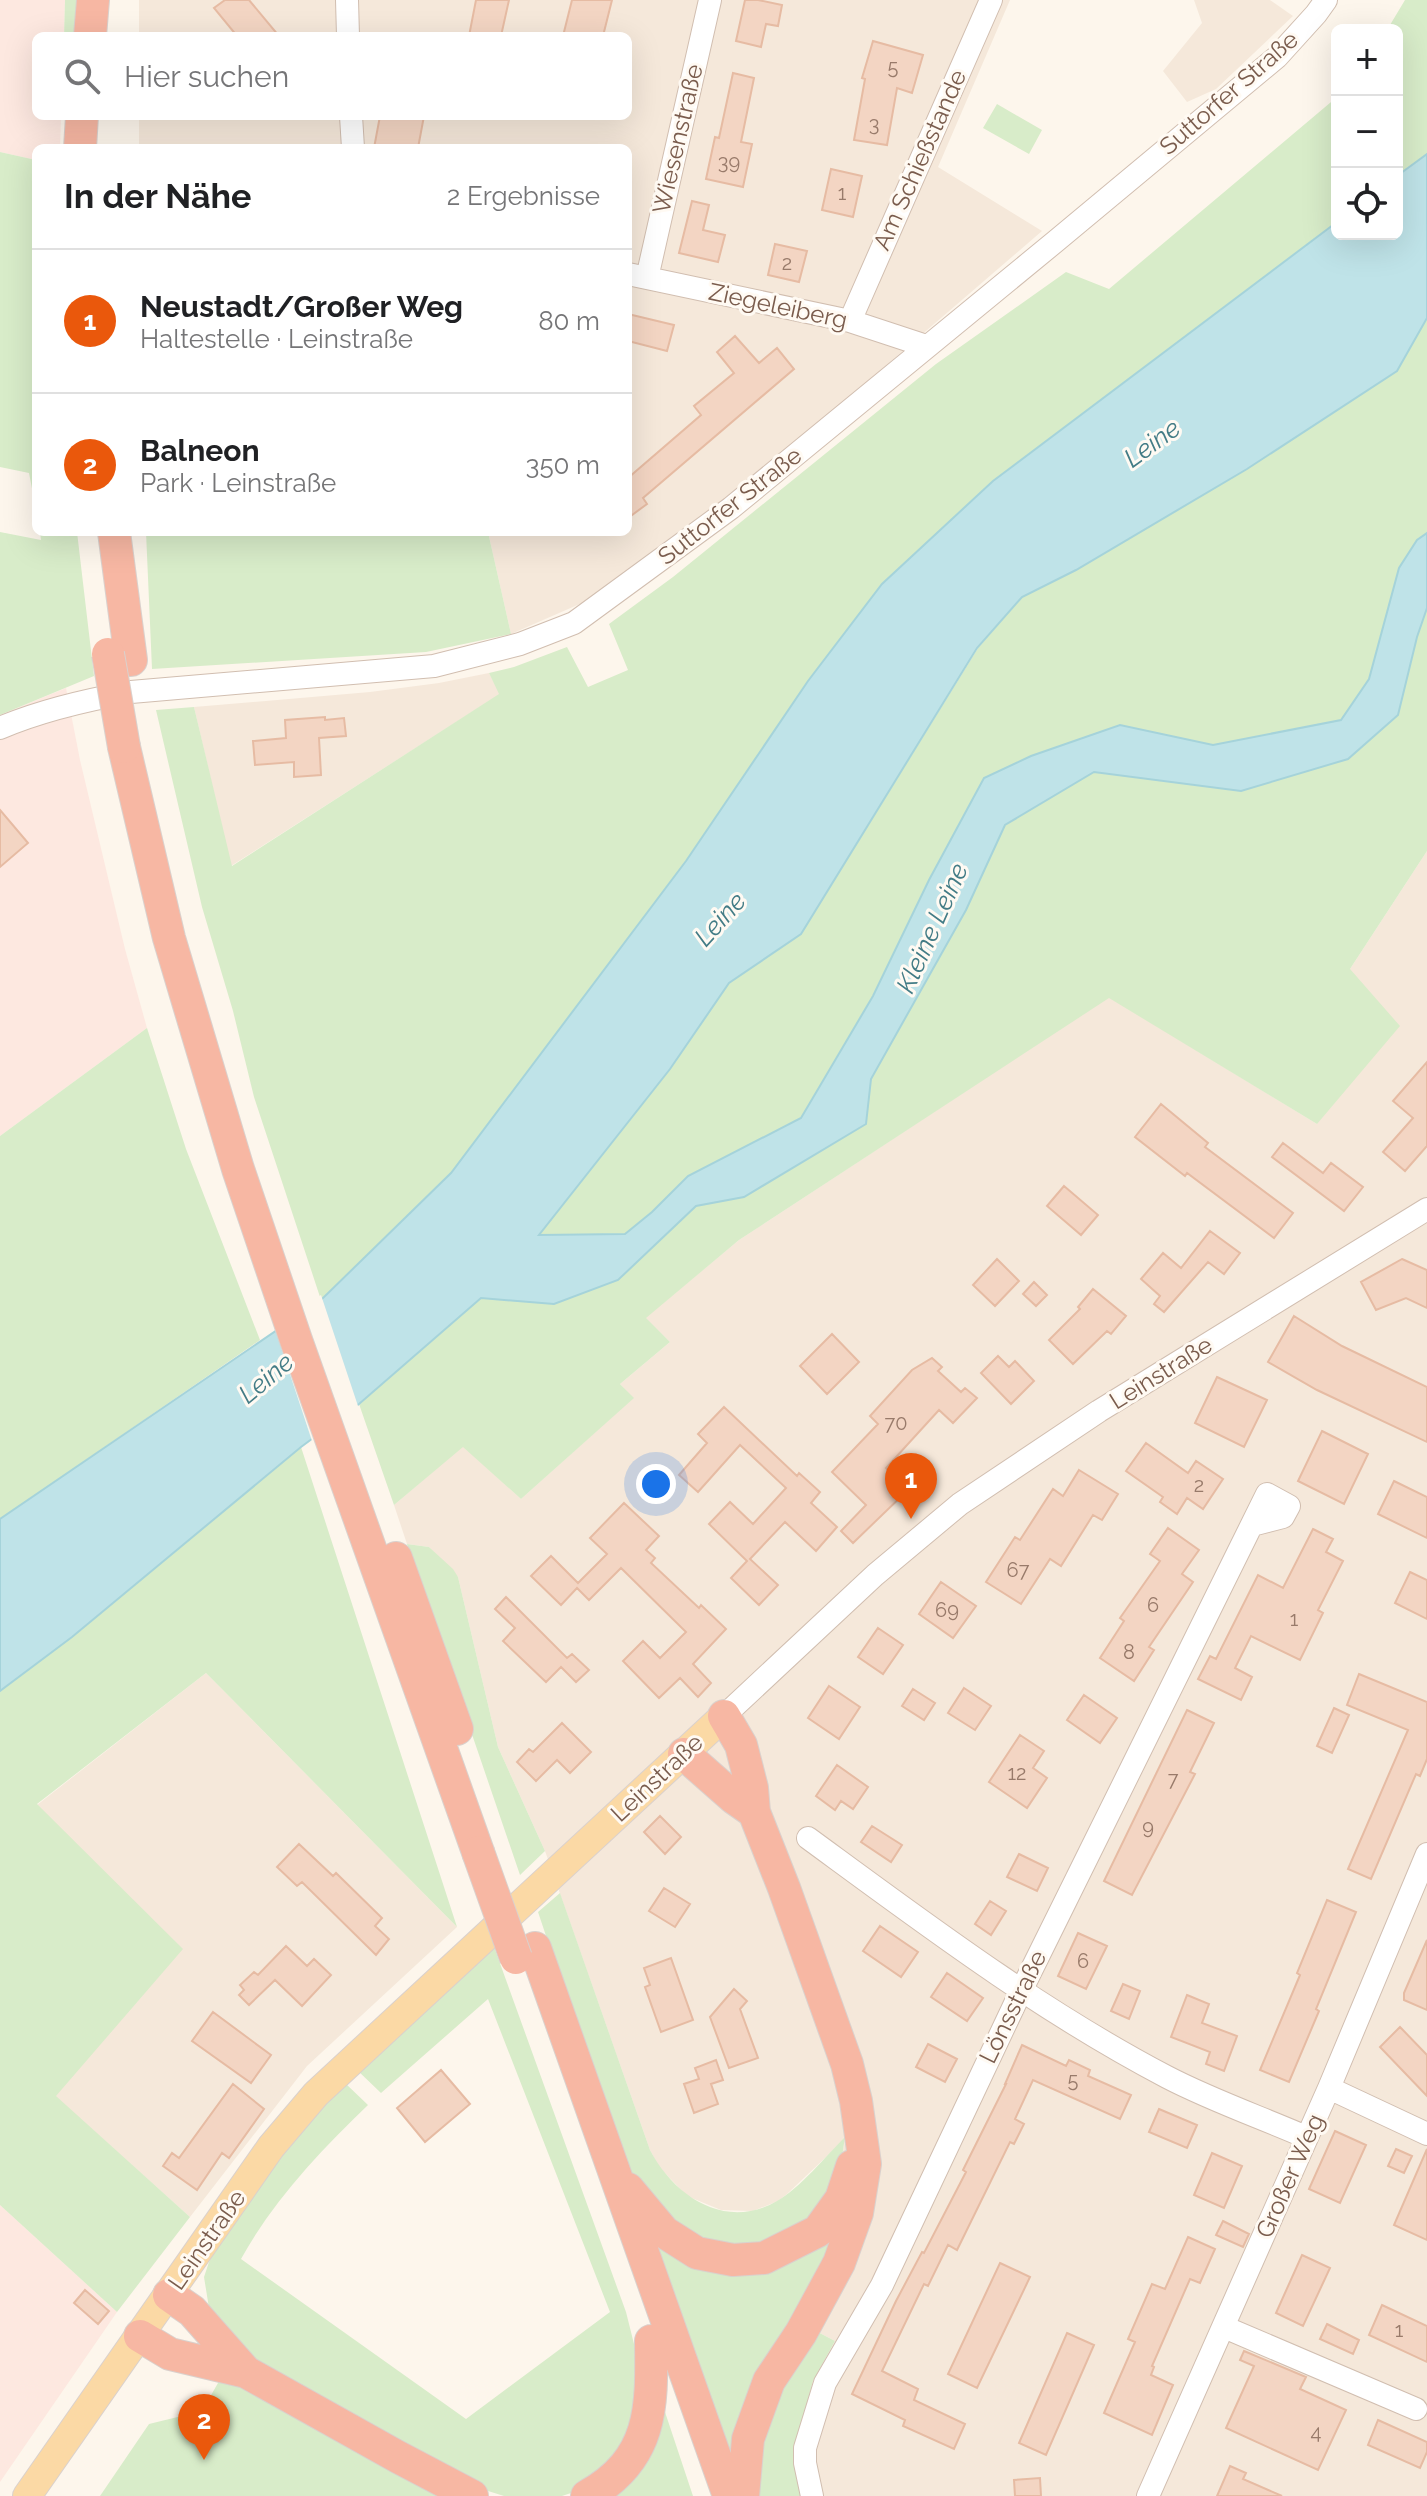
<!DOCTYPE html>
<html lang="de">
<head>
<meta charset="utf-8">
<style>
  body { margin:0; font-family:Raleway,sans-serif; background:#f6f6f6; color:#202124 }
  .controls { position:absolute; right:24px; top:24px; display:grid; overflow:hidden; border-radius:12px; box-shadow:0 8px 32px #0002 }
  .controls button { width:72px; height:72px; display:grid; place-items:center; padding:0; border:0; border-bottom:2px solid #e0e0e0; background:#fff; color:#202124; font:40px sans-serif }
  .you { position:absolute; left:656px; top:1484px; width:28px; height:28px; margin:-20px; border:6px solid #fff; border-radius:50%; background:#1a73e8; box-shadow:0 0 0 12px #1a73e833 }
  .badge { display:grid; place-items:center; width:52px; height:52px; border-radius:50%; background:#ea580c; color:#fff; font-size:26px; font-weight:700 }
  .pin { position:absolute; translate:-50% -66px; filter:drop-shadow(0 2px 4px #0008) }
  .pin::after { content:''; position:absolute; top:42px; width:28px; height:24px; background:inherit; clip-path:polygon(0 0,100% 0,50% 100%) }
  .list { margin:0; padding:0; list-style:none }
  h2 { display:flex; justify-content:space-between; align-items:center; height:104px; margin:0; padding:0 32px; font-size:34px }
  h2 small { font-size:26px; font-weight:400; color:#757577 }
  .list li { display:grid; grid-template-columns:52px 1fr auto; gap:24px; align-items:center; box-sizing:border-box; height:144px; padding:0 32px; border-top:2px solid #e0e0e0 }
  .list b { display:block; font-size:30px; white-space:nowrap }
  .list p { margin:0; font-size:26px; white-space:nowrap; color:#757577 }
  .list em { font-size:26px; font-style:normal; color:#757577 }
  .icon { flex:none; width:44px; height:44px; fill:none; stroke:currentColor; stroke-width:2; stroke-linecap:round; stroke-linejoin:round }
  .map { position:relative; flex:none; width:1427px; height:2496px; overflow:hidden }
  .search { position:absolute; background:#fff; box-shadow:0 8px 32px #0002; left:32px; top:32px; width:600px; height:88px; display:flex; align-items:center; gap:20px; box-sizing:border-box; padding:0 28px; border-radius:12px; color:#757577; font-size:30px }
  .panel { position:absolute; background:#fff; box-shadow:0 8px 32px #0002; left:32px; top:144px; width:600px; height:392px; border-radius:12px }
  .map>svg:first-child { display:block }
  .residential { fill:#f5e8da }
  .commercial { fill:#fde8e0 }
  .green { fill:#d8ecc9 }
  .water { fill:#bfe3e8; stroke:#a5d3da; stroke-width:2 }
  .pier { fill:#fdf6ec }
  .building { fill:#f3d5c3; stroke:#e6bba3; stroke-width:2 }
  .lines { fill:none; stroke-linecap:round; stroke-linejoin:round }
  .minor-casing { stroke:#d1beb0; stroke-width:24 }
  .major-casing { stroke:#dad1cd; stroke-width:30 }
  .highway-casing { stroke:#dad1cd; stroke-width:34 }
  .minor { stroke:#fff; stroke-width:22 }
  .major { stroke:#fbd9a5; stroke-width:28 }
  .highway { stroke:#f7b7a3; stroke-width:32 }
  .highway-bridge-casing { stroke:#dad1cd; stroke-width:34; stroke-linecap:butt }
  .highway-bridge { stroke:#f7b7a3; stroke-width:32 }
  .labels { text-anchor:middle; stroke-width:6; stroke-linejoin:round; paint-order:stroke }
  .number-label { font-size:20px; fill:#987a6a }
  .street-label { font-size:24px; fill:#7a5c4d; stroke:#fffaf3 }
  .water-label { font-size:26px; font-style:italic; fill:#437c86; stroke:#fffaf3 }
</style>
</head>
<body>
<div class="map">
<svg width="1427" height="2496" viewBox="0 0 1427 2496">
  <rect width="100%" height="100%" fill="#fdf6ec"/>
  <path class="residential" d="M139,0H1010L938,167L1042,231L738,493L598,596L511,634L488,532H628V148H139V116H628V36H139Z
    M1194,0H1270L1293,16L1216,89L1187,102L1163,71L1202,23Z
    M489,673L500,694L231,866L194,707L370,692L439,683Z
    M1427,851V2496H802L795,2448L813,2381L835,2341L812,2329L845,2139L787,2194L778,2201L753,2211L721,2210L687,2196L659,2167L650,2150L545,1851L498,1747L458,1577L429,1547L407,1544L394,1505L463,1446L521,1499L633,1398L620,1384L670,1342L645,1318L739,1240L1109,997L1317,1124L1350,969Z
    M206,1673L457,1927L307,2066L190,2217L56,2097L37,1805Z"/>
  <path class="commercial" d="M0,0H65L64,36H36V116H61L60,148H36V160L0,152Z
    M66,688L80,760L125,949L147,1028L0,1136V715Z
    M0,2205L117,2312L0,2482Z"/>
  <path class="green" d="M65,0H79L75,36H64Z
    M1405,0H1427V154L1397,176V30H1387Z
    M1337,97V222L993,481L882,584L808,681L686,861L451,1173L321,1300L254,1097L233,1011L202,907L156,710L194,707L232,866L499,694L489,673L514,667L567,647L588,687L628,670L609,624L673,577L936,364L1066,272L1109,289Z
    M997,104L1042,130L1029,154L983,128Z
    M0,152L36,160V509L29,473L0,467Z
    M1427,318V533L1417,540L1399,568L1369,679L1341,720L1213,745L1120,725L1031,756L984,778L929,880L873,995L802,1118L688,1176L652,1212L625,1234L538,1235L670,1069L729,983L801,934L978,648L1022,597L1076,570L1397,371Z
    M0,532L41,540L40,532H77L94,676L0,715Z
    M146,532H488L511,634L426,652L152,669Z
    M1427,608V851L1350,969L1400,1026L1317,1124L1109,998L739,1240L646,1318L670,1342L620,1384L634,1398L521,1499L463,1447L394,1505L359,1404L481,1298L554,1304L618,1280L696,1206L744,1197L865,1124L871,1079L966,910L1005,825L1094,772L1241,791L1348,759L1417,637Z
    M147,1028L186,1149L260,1340L0,1519V1136Z
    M301,1447L457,1927L206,1673L37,1804L183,1949L56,2096L190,2217L117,2312L0,2205V1691L72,1637Z
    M407,1544L429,1547L453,1569L458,1577L498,1747L545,1851L520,1875Z
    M560,1893L650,2150C674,2196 725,2231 777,2201C799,2189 826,2156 845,2137L840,2170L828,2200L788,2236L728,2249L677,2233L622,2162L538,1912Z
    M493,1944L626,2312L640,2368L628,2444L577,2491L562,2496H504L469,2485L257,2364L209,2308L204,2277L209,2262L219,2242L291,2143L345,2083L368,2105C320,2151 273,2201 241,2259L466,2419L610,2312L488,1999L381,2093L356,2069Z
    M833,2225L832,2246L734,2474L646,2232L689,2261Z
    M812,2329L835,2341L813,2381L795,2448L802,2496H755L764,2417Z
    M222,2376L439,2496H100L149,2424L202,2411Z
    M664,2409L693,2496H609Z"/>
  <path class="water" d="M1427,154V318L1397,371L1247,469L1076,570L1022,597L977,648L801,934L729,983L670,1069L539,1235L625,1234L652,1212L688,1176L801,1118L873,996L929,880L984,778L1031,756L1120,725L1213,745L1341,720L1369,679L1399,568L1417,540L1427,533V608L1417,637L1398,715L1348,759L1241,791L1094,772L1005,825L966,910L871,1079L866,1124L744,1197L696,1206L618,1280L554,1304L481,1298L359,1404L301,1447L72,1637L0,1691V1519L321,1300L451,1173L686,861L808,681L882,584L993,481L1337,222V234H1397V176Z"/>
  <path class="pier" d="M321,1295L359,1409L313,1444L274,1326Z"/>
  <path class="building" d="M225,0H249L279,36H237L214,8Z
    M476,0H509L501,36H469Z
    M572,0H612L603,36H563Z
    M745,0H758L782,5L778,26L766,24L761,47L736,41Z
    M873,41L923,55L912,93L897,88L887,145L854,140L865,79L862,78Z
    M733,73L754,78L741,142L752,144L743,187L706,179L715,137L719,138Z
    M380,116H424L418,148H374Z
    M831,169L862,176L853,217L822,210Z
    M692,201L709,205L703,230L725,235L718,262L679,253Z
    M775,244L807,251L799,282L768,275Z
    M628,314L674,325L667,351L628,341Z
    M735,336L759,363L777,348L794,369L643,498L647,504L628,518V478L701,415L694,406L734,373L717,352Z
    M325,717V720L344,718L346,736L319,738L321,775L294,777V762L255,765L253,741L286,738L285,720Z
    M0,810L28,843L0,867Z
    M1427,1062V1146L1405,1171L1383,1152L1413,1118L1393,1101Z
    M1161,1104L1208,1143L1205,1147L1293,1213L1274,1238L1187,1173L1185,1176L1135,1137Z
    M1283,1143L1323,1173L1331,1163L1363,1187L1344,1211L1272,1157Z
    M1064,1186L1098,1215L1081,1235L1047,1206Z
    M1210,1231L1240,1253L1224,1274L1208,1262L1164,1312L1154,1304L1160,1296L1141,1279L1163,1253L1181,1268Z
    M997,1259L1019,1281L995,1306L973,1285Z
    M1402,1259L1427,1270V1308L1406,1298L1376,1310L1361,1282Z
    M1034,1282L1047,1295L1036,1306L1023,1294Z
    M1093,1289L1126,1316L1111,1334L1107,1331L1073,1364L1049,1340L1080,1309L1078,1307Z
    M1294,1316L1342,1346L1427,1387V1442L1317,1390L1268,1362Z
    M832,1334L859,1362L827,1394L800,1366Z
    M998,1356L1009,1367L1015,1361L1034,1381L1011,1404L981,1373Z
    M932,1358L942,1367L938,1371L961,1392L965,1388L977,1398L953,1423L939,1410L886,1468L908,1490L853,1543L841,1531L866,1505L832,1472L878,1424L870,1416L912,1370Z
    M1217,1377L1267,1400L1244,1447L1195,1423Z
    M724,1407L797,1476L799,1473L820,1492L811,1503L837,1527L816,1551L785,1522L750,1559L778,1585L759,1605L731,1578L747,1561L709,1524L730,1502L753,1524L786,1488L740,1445L698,1492L679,1475L707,1443L698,1434Z
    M1322,1431L1368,1454L1344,1504L1298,1481Z
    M1146,1443L1188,1473L1196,1461L1223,1479L1203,1509L1187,1498L1177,1514L1160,1502L1163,1497L1126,1471Z
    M1079,1470L1118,1494L1102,1520L1093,1515L1061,1566L1050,1559L1021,1604L986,1582L1015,1537L1020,1540L1053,1489L1063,1496Z
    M1394,1481L1427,1497V1538L1378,1514Z
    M624,1503L659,1536L646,1550L655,1558L651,1563L699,1608L701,1605L726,1629L693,1664L711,1683L698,1697L680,1678L659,1698L623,1661L643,1641L660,1658L686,1632L621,1568L589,1600L577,1588L561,1605L531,1576L551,1556L578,1583L607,1554L590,1538Z
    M1168,1528L1199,1550L1182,1574L1193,1582L1149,1647L1154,1650L1134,1681L1100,1658L1124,1621L1120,1618L1160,1561L1150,1554Z
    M1313,1529L1333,1539L1326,1552L1343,1561L1318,1610L1323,1613L1300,1660L1251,1636L1235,1668L1252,1677L1241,1700L1198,1679L1210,1656L1216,1659L1258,1575L1283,1588Z
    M1410,1572L1427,1580V1619L1395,1603Z
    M941,1582L976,1606L953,1638L919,1614Z
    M506,1597L567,1658L572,1654L589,1670L576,1682L561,1667L546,1682L503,1641L515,1628L495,1609Z
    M878,1628L903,1645L883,1674L858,1657Z
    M1359,1674L1427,1702V1759L1420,1776L1416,1774L1371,1879L1348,1869L1408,1730L1347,1705Z
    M829,1686L860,1707L839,1739L808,1718Z
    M964,1688L991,1706L975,1730L948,1713Z
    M913,1689L935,1703L924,1720L902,1706Z
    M1084,1695L1117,1718L1100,1743L1067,1720Z
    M1334,1708L1349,1715L1332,1753L1317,1746Z
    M1187,1710L1214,1723L1190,1772L1195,1774L1132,1895L1104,1881Z
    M562,1723L591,1752L570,1773L557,1760L536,1781L517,1762L529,1749L533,1752Z
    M1020,1735L1044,1751L1033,1768L1047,1778L1027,1808L989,1782Z
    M837,1765L868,1787L853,1809L841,1801L835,1810L816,1796Z
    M660,1816L681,1837L665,1854L644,1832Z
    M872,1826L902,1845L891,1862L861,1842Z
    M299,1844L333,1876L336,1873L382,1918L375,1926L389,1939L376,1955L302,1882L297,1886L277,1867Z
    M1019,1854L1048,1868L1037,1891L1007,1877Z
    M664,1888L690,1904L675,1927L649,1911Z
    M1327,1900L1356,1912L1316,2009L1319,2011L1289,2082L1260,2070L1300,1975L1297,1973Z
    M990,1901L1006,1911L991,1935L975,1924Z
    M880,1926L918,1952L901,1977L863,1951Z
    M1078,1933L1107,1946L1086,1989L1058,1976Z
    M1427,1940V2010L1404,2000V1993Z
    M286,1946L307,1966L314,1959L331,1975L302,2006L275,1980L249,2005L239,1995L244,1990L240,1985L254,1972L258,1975Z
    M671,1958L693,2020L661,2032L645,1987L650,1985L644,1968Z
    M947,1973L983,1998L967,2021L931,1997Z
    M1123,1984L1140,1991L1129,2019L1111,2011Z
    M734,1989L747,2001L740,2009L758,2058L729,2068L710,2017Z
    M1187,1995L1209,2004L1202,2023L1237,2036L1224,2071L1206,2064L1210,2052L1171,2037Z
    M213,2012L271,2055L251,2083L192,2041Z
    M1400,2027L1427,2055V2096L1380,2047Z
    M928,2044L957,2059L945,2082L916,2067Z
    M1022,2045L1066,2066L1069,2060L1090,2070L1088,2076L1131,2095L1120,2119L1033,2080L1015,2119L1024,2124L1014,2144L1010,2142L957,2250L948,2245L928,2286L924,2284L882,2371L918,2389L914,2400L965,2424L954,2449L903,2426L905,2420L852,2394L896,2301L922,2252L924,2253L966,2172L963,2170L1006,2084H1005Z
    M716,2060L723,2080L711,2084L718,2104L694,2113L684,2084L699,2079L695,2068Z
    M441,2070L470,2104L425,2142L397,2108Z
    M233,2084L264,2109L229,2158L222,2153L197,2190L163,2166L172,2153L179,2158Z
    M1159,2109L1197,2125L1187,2148L1149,2132Z
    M1335,2131L1366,2145L1340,2203L1309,2189Z
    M1396,2149L1412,2156L1404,2173L1388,2166Z
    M1427,2149V2240L1394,2225Z
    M1212,2153L1242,2166L1224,2208L1194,2195Z
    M1223,2221L1249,2234L1243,2247L1216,2235Z
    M1188,2237L1215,2249L1200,2283L1190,2279L1152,2366L1154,2367L1151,2375L1173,2385L1152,2435L1104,2413L1135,2342L1128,2339L1152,2284L1165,2289Z
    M1302,2255L1330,2268L1303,2326L1276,2313Z
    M1000,2263L1030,2277L977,2388L948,2374Z
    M85,2290L109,2311L98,2324L74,2303Z
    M1382,2305L1427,2326V2362L1369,2335Z
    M1327,2324L1359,2340L1353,2354L1320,2339Z
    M1067,2333L1094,2345L1046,2455L1019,2443Z
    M1244,2351L1306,2377L1300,2389L1346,2410L1318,2470L1226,2428L1254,2366L1240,2360Z
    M1378,2420L1427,2442V2452L1420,2468L1368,2445Z
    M1230,2466L1246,2473L1243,2479L1282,2496H1217Z
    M1040,2478L1041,2496H1015L1014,2480Z"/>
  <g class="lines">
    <g class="minor-casing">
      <path id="minor" d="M347,0L348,36
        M351,116L353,148
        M628,274L850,321L926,346
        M647,278L710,0
        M850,321L991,0
        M0,728C42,710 86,700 131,692L434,666L520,644L574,623L731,508L1056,241L1277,57L1316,14L1326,0
        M724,1716L875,1575L960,1504L1099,1411L1427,1209
        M808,1838C924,1923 1039,2010 1167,2077C1211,2100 1260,2117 1306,2137
        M1329,2088L1427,2134
        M1224,2327L1416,2409
        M812,2496L805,2463V2448L825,2383L882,2285L1021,1991L1267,1494L1289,1506L1283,1517L1252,1525
        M1148,2496L1329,2088L1427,1854"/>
    </g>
    <g class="major-casing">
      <path id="major" d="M27,2496L271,2147L316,2094L724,1716"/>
    </g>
    <g class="highway-casing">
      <path id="highway" d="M90,36L93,0
        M80,148L82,116
        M114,532L131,660
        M124,747L169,938L238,1169L296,1340L478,1852
        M396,1558L457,1729
        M724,1716L741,1745L752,1788L754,1812L784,1888L847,2064L856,2101L865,2164L857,2213L839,2263L801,2333L769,2381L748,2439L743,2496
        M684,1754L734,1798L754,1812
        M535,1948L729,2496
        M628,2189L664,2232L697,2253L733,2260L764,2258L818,2231L841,2199L852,2166
        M169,2295L192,2311L246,2372
        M140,2336L170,2354L246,2372L398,2457L472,2496
        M587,2496C653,2459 652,2408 651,2341"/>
    </g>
    <use href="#minor" class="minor"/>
    <use href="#major" class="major"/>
    <use href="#highway" class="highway"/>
    <g class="highway-bridge-casing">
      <path id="highway-bridge" d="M108,654L124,747
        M478,1852L516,1958"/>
    </g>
    <use href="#highway-bridge" class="highway-bridge"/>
  </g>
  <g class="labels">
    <g class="number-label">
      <text x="893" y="74">5</text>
      <text x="874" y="131">3</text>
      <text x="729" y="169">39</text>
      <text x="842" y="200">1</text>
      <text x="787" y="270">2</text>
      <text x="896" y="1430">70</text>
      <text x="1199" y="1492">2</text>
      <text x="1018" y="1577">67</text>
      <text x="1153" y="1612">6</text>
      <text x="947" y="1617">69</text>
      <text x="1294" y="1626">1</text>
      <text x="1129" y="1659">8</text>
      <text x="1017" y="1780">12</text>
      <text x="1173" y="1786">7</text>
      <text x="1148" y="1834">9</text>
      <text x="1083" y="1968">6</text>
      <text x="1073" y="2087">5</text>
      <text x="1399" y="2337">1</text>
      <text x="1316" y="2439">4</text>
    </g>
    <g class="street-label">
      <text transform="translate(1229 93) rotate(-41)" y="8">Suttorfer Straße</text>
      <text transform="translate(678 139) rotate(-77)" y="8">Wiesenstraße</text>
      <text transform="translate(920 160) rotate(-66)" y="8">Am Schießstande</text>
      <text transform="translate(778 306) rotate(12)" y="8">Ziegeleiberg</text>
      <text transform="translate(730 506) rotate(-38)" y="8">Suttorfer Straße</text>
      <text transform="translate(1161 1373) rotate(-32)" y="8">Leinstraße</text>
      <text transform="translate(657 1778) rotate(-43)" y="8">Leinstraße</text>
      <text transform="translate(1013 2007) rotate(-64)" y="8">Lönsstraße</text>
      <text transform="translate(1290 2176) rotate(-66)" y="8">Großer Weg</text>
      <text transform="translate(207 2240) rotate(-55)" y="8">Leinstraße</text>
    </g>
    <g class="water-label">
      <text transform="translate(1152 443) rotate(-36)" y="9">Leine</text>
      <text transform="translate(720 919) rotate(-48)" y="9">Leine</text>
      <text transform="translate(932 928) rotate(-66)" y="9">Kleine Leine</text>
      <text transform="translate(266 1378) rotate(-40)" y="9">Leine</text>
    </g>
  </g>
</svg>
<div class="controls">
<button>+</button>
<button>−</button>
<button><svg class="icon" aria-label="locate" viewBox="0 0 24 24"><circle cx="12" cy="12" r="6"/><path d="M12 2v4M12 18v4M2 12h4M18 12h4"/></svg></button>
</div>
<div class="you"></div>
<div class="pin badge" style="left:911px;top:1519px">1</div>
<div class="pin badge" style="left:204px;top:2460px">2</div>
<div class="search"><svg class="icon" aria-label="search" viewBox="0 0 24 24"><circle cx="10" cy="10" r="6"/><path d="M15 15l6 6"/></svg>Hier suchen</div>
<section class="panel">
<h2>In der Nähe<small>2 Ergebnisse</small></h2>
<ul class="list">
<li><span class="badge">1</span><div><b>Neustadt/Großer Weg</b><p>Haltestelle · Leinstraße</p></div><em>80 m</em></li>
<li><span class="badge">2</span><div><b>Balneon</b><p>Park · Leinstraße</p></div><em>350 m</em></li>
</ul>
</section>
</div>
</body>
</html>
